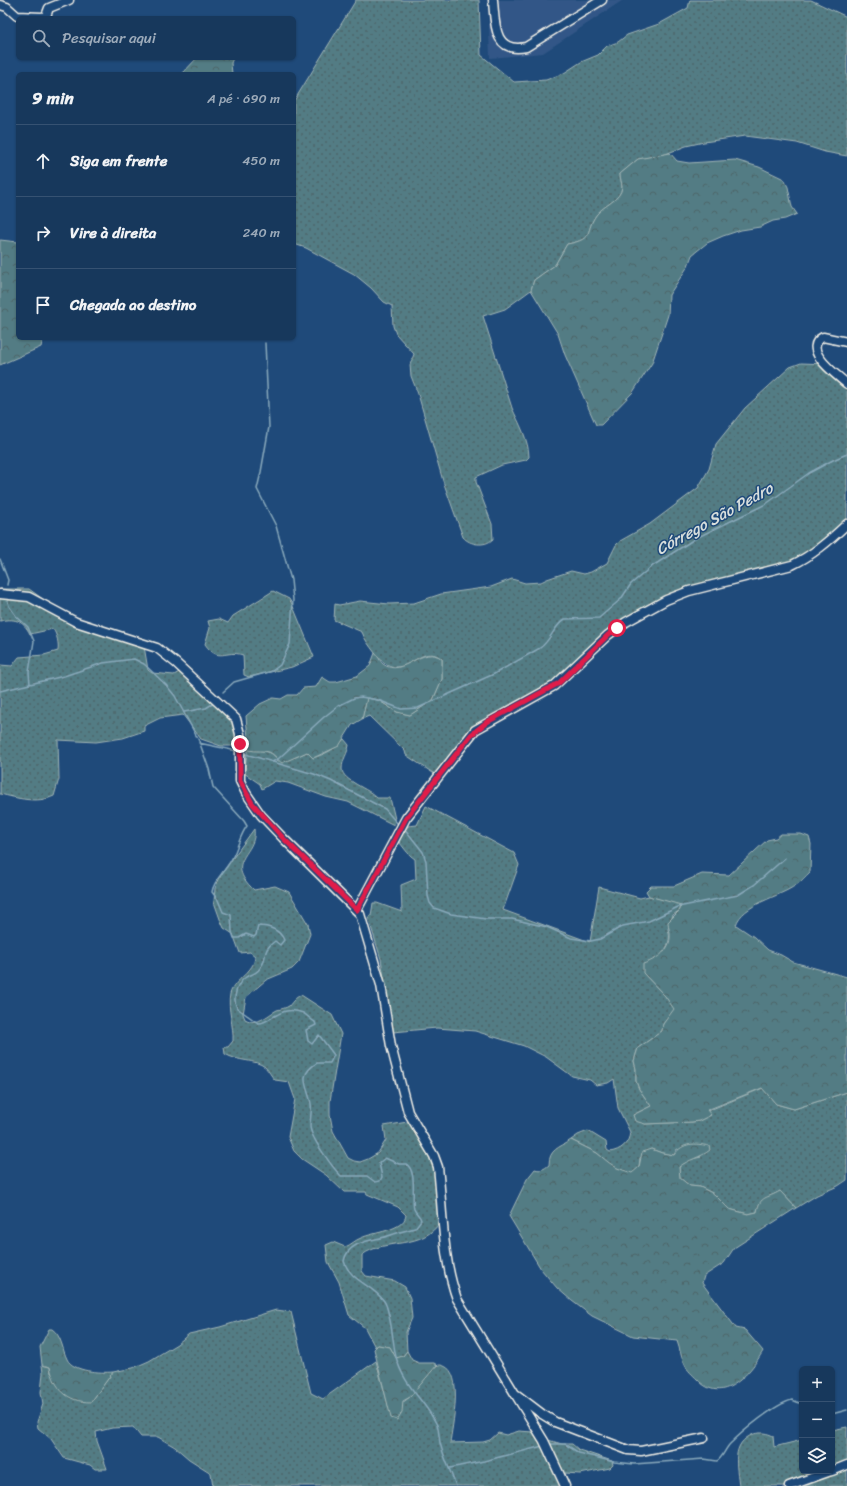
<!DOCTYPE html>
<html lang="pt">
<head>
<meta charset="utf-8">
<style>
  body { margin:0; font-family:Sriracha,sans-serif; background:#203f62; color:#f1f3f6 }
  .controls { position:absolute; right:12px; bottom:12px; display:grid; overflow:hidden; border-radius:6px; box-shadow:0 1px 3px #0004 }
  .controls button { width:36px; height:36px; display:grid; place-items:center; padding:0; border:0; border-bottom:1px solid #365272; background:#17385c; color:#f1f3f6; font:20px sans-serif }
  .stop { position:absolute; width:12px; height:12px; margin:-9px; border:3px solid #e11d48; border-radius:50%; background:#fff }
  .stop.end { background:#e11d48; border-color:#fff; box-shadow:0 1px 4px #0008 }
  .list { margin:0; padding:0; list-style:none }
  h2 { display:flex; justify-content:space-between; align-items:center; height:52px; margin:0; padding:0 16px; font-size:17px }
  h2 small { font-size:13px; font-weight:400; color:#9eacbb }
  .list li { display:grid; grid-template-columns:26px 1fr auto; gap:12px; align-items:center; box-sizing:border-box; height:72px; padding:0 16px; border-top:1px solid #365272 }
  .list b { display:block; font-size:15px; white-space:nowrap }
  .list em { font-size:13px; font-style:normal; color:#9eacbb }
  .icon { flex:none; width:22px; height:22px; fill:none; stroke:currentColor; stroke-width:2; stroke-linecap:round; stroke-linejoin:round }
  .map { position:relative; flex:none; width:847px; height:1486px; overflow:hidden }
  .search { position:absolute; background:#17385c; box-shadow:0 1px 3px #0004; left:16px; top:16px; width:280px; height:44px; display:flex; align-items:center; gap:10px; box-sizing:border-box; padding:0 14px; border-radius:6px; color:#9eacbb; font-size:15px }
  .panel { position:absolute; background:#17385c; box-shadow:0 1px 3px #0004; left:16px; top:72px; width:280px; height:268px; border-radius:6px }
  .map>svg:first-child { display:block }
  .built { fill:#325787 }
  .grass { fill:url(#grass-dots); stroke:#a3b6b6 }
  .forest { fill:url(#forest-crowns); stroke:#a3b6b6 }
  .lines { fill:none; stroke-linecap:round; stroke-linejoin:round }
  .stream { stroke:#8aaabc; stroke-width:1.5 }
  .minor-casing { stroke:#f4f1e8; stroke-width:11 }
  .minor { stroke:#1f4a7a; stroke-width:8 }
  .route { stroke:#e11d48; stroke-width:5 }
  .labels { text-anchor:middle; stroke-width:3; stroke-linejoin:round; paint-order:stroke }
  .water-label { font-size:16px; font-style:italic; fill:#d9dfdd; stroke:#1f4a7a }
</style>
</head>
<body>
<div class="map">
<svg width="847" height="1486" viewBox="0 0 847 1486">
  <defs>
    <pattern id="grass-dots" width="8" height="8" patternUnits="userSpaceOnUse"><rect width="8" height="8" fill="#527c84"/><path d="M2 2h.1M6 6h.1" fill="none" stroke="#4e6568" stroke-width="1.8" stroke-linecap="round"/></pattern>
    <pattern id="forest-crowns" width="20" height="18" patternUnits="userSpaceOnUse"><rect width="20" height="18" fill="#527c84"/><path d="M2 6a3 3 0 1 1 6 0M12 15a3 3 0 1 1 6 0" fill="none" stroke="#4e6568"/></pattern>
  </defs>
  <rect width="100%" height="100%" fill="#1f4a7a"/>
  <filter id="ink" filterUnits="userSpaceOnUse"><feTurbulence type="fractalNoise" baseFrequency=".025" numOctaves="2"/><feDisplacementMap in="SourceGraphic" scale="8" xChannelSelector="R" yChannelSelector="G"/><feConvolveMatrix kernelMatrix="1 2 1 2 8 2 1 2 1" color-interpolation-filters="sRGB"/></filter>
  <g filter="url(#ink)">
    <path class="built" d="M488,0H623L543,53L490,58Z"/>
    <path class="grass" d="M356,0H479L481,55L514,82L546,80L564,73L581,62L598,55L607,46L618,42L627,35L659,24L688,8L690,0H811L847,17V156L825,152L797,143L745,136L704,142L686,146L663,155L638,159L620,174C620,178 622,183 622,187C621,200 604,205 597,214C584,231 596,239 567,244L555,265L534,280L531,290L505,309L483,316L512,408C519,423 529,441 529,457L526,460L502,465L476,477V482L492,524L493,539C485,547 470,545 463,537L443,481L418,394L411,376L410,365L414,354L396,334L393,326L392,306L384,302L371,288L354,274L306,248L294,244V101Z
      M801,363L828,364L847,379V522L837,532L790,563L670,593L633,616L577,668L480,727L439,777L406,755L405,751L369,716L362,719L367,698L378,700L397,712L410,715L433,700L442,679V659C419,639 403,690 375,653C369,645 365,640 362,632L334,620L335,604L339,605L360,601L389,604L414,603L441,594L491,587L512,579L525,583L541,582L547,579L571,571L584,574L591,572L607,563L616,545L620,541L650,524L698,488L709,469L716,444L745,408L790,367Z
      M0,589H29L65,615L143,640L148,670L152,673L174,675L181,671L233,718L238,746H221L201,739L183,715L160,718L144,726V731L123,738L96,742L58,740L59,779L54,796C37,804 17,798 0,794V665L12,666L19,657L44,655L58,651C59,643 57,635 53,629L30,634C23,620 14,618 0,621Z
      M273,591L289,599L292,604L314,657L292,667L249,677L244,675L243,655C225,649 219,664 205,644L210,628L208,621L219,619L228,623L233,616Z
      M344,739L349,745C348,753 342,760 342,769C342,781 370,789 377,798H390L395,819L394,825L348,802L326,797L288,783L275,781L262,789L260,784L244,773L248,747L249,750C261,751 272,749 278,761L296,757L307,752L313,758C325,754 336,749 344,739Z
      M426,806L514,853L519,865L503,910L590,942L599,887L640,898L649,896L681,904L680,910L673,915L668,929C675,948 654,961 643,973L665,996L675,1009L663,1024L662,1031L638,1048L634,1061L636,1069V1081L639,1089L651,1106L633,1115L645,1124L692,1122L699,1121L711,1115L707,1111L763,1088L776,1104L794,1109L847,1092V1180L838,1186L817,1195L796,1208L780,1191C769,1198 759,1197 757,1212L748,1214L729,1209L714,1194L700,1187L690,1186L680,1178L679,1167L688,1160L701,1157L677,1149L674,1155L662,1153L651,1149L640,1158L639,1167L632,1174L617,1168L608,1163L597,1153L571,1140L578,1135L588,1131L606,1142L607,1150L610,1152C621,1150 629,1144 630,1132L618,1108L614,1079L608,1083L596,1085L590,1080L572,1076L546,1057L524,1046L475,1031L437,1028L393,1032L381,959L368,917L371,916L373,903H377L402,912L401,885L416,879L415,859C407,854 404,847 398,841L408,826L417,825Z
      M254,829C258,855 222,860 254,890L275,886L289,892L308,924L310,934L299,962L292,969L266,980L246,997L243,1014L245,1019C258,1026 266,1016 277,1010C281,1009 286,1008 289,1006C293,1001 295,998 301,995L332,1015L341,1034L330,1101V1115L333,1131L348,1158L354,1161L360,1162L368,1159L378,1153L386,1140L384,1126L413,1121L436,1163L441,1221C422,1251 387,1237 362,1255V1271L366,1276L395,1281L405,1287L410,1298L412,1318L406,1332L407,1351L403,1356L398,1358L395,1357L390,1347L378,1345L375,1347L365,1328L349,1315L339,1282L328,1262L326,1245L333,1242L345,1247C351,1245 355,1240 361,1238C373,1232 404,1231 406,1215L398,1207L367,1194L366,1192H344L326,1175L302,1159L294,1151L288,1137L295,1099L289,1082L275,1080C271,1076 269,1071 265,1067C255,1059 238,1062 225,1054L224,1047H228L233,1041C234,1026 227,1009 230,994C234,979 255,972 255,956L250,952L240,953L233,934L224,928L220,919L214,902L215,888L222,873Z
      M276,1310L291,1312L311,1393L323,1399L376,1361L390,1412L410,1397L433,1369C437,1365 439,1364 444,1366C464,1373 452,1427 450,1443L483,1442L490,1440L498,1433L506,1435L519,1431L533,1432L541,1438L562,1444H572L579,1450L612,1461L613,1465L610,1468L580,1474L565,1473L570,1486H213L211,1473L189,1459L175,1447L158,1437H141L133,1427L112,1428L96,1432L97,1441L106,1466L107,1469H95L90,1465L64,1458L51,1439L38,1428L37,1422L43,1404L41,1392L43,1373L42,1365L50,1367L51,1373L91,1402L113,1372L133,1368L149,1361L177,1344L189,1334L220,1327Z
      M847,1427V1486H739C737,1466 730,1443 754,1434C760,1432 768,1433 773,1436L774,1447L802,1440V1471H832V1430Z"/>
    <path class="forest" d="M197,58H233L231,63L232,74H182Z
      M670,153L677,161L689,163L735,160L759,167L784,179L788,187L792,207L797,214L785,219L773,221L760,227L741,230L723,236L707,243L692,255L688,266L669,295L668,315L652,363L633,392L601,425H596L565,355L558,334L531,290L534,280L555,265L567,244C596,239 584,231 597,214C604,205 621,200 622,187C622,183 620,178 620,174L638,159Z
      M0,240L18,242V338H43L41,347L0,365Z
      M375,653C378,656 380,661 383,664C403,679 423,643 442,659V679L433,700L410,715L397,712L378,700L367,698L362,719L352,725L339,746L313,758L307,752L282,763C277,760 276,755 269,752C263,750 256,752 249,750L246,716L260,704L273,698L281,699L288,695H297L303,688L316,687L322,677L330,682H336L357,676L370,666Z
      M781,834H801L809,837L811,844L810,872C805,877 801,882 796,885C780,897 742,904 736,925L754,937L768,950L781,955L793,962L847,977V1092L794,1109L776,1104L762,1088L707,1110L711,1115L699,1121L692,1122L645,1124L635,1121L633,1115L651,1106L639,1089L636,1081V1069L634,1061L638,1048L662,1031L663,1024L674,1009L665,996L643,973V964C655,960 669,952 670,938C671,933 668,928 668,922L680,910L681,905L649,896L646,891L651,886H674L702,874L729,875L767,840L776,838Z
      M571,1140L597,1153L608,1162L617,1168L632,1173L639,1167L642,1152L651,1149L662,1153L674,1155C683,1142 695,1143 709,1146L710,1150C700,1158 689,1159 679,1167L680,1178L690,1186L700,1187L714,1194L729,1209L748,1214L757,1212C760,1195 767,1199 780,1191L796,1208L734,1248L724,1263L704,1276L702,1283L736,1328L745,1330L763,1351C750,1374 722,1407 697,1379C693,1375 687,1370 685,1365C681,1358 680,1349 677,1341L633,1336L592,1316L572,1301L557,1288L541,1269L509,1216L527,1179L535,1169C541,1171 544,1169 549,1165C549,1149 559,1148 571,1140Z
      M49,1329H52C62,1336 62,1349 67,1359C73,1372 101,1373 113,1372L91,1402C67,1402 55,1389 50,1367L42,1365L40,1347Z
      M378,1345L390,1347L396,1358L403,1356L407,1351L412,1360L419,1363H434L437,1365L410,1397L403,1401L402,1412L397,1420L391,1418L374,1349Z"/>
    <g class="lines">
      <path class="stream" d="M0,559L8,580L7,585
        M7,598L9,606L16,616L28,627L34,641L29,672L30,684
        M0,691L64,676L103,663L134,659L144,664L166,685L175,696L199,741L209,769L213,787L244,821L247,826C239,836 237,853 228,865C223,873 213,882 212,892L218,900L223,912L231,915L232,932L234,938H239L246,934L254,937L256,935L258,926C269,926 280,930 284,940L280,945L275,941C261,951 268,957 261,967C256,974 253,974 246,977C237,983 232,998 237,1008L258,1023C269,1025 281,1003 303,1013C307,1015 311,1020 315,1022L316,1025L306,1030L308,1041L312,1044L319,1035L334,1055L330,1063H317C296,1076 308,1086 311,1104C312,1112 310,1118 310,1126C310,1137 333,1168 341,1176H367L375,1182L380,1181L382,1177L379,1163L385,1158L399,1164H406C418,1171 411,1199 414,1209C416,1214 420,1215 421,1220L415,1228C407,1230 399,1232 391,1235C377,1241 348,1239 344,1261C350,1281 373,1285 384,1301C391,1311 393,1345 396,1357C404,1387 425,1400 437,1425C439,1431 439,1437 440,1443C444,1458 451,1472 456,1486
        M223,692L234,682L272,671L280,665L290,644L293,600L291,580L276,526L257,489L261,472L269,427L265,343
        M184,712L206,708L214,703
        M199,743L237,751
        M242,753L314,774L331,781L385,809L397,823
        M272,762L278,759L324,717L338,706L354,698L361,697L378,700L401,709L418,708L494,674L540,648C551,640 554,626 565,619L599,618L621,599L631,584L651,567L696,538L766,504L809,473L833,460L847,454
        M404,828L423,852L426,861L428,896L430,903L434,908L451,914L486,919H512L547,927L571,938L591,941L600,939L623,926L649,921L678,907L738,895L754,885L785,858
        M832,1414L847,1410
        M548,1444H565L579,1453L614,1462L634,1464L704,1459L717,1461C723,1457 725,1449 730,1444C743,1431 775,1404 792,1400L802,1404
        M450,1468L484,1461L543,1446"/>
      <g class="minor-casing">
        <path id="minor" d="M493,0C495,22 493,54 526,47L602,0
          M0,5L7,7L17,16L42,17L46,16L49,8L69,0
          M847,342L823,337C800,349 837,375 847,384
          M0,594L29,597L76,622L157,648L176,663L236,719L240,734V781L246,793L261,815L283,838L360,914L381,985L391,1046L408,1112L434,1156L438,1167C443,1211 442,1257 457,1299L544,1441L565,1486
          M357,910L406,818L475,730L554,686L608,635L626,622L666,600L689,591L792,565C813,555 830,540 847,524
          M517,1395L542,1414L555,1422L628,1450L641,1451L704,1438
          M832,1471L847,1465
          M789,1486L831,1471"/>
      </g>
      <use href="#minor" class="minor"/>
    </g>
  </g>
  <g class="lines" filter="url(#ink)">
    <path class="route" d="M240,744V781L252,803L283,838L357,910L406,818L471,735L487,722L559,683L608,635L617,628"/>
  </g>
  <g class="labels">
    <g class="water-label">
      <text transform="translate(714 518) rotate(-29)" y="6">Córrego São Pedro</text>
    </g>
  </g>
</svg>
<div class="controls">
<button>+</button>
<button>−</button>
<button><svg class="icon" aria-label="layers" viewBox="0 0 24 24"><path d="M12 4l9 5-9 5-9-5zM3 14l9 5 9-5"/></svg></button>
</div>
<div class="stop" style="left:617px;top:628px"></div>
<div class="stop end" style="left:240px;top:744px"></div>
<div class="search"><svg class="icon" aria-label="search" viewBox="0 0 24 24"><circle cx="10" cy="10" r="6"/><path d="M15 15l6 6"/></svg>Pesquisar aqui</div>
<section class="panel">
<h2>9 min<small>A pé · 690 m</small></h2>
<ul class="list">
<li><svg class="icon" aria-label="ahead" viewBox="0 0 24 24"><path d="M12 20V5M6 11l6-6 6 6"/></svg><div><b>Siga em frente</b></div><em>450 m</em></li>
<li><svg class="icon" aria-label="right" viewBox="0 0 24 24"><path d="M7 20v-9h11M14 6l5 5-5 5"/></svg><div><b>Vire à direita</b></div><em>240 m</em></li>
<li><svg class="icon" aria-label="arrive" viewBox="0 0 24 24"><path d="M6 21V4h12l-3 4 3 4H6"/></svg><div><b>Chegada ao destino</b></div></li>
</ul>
</section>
</div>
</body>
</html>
